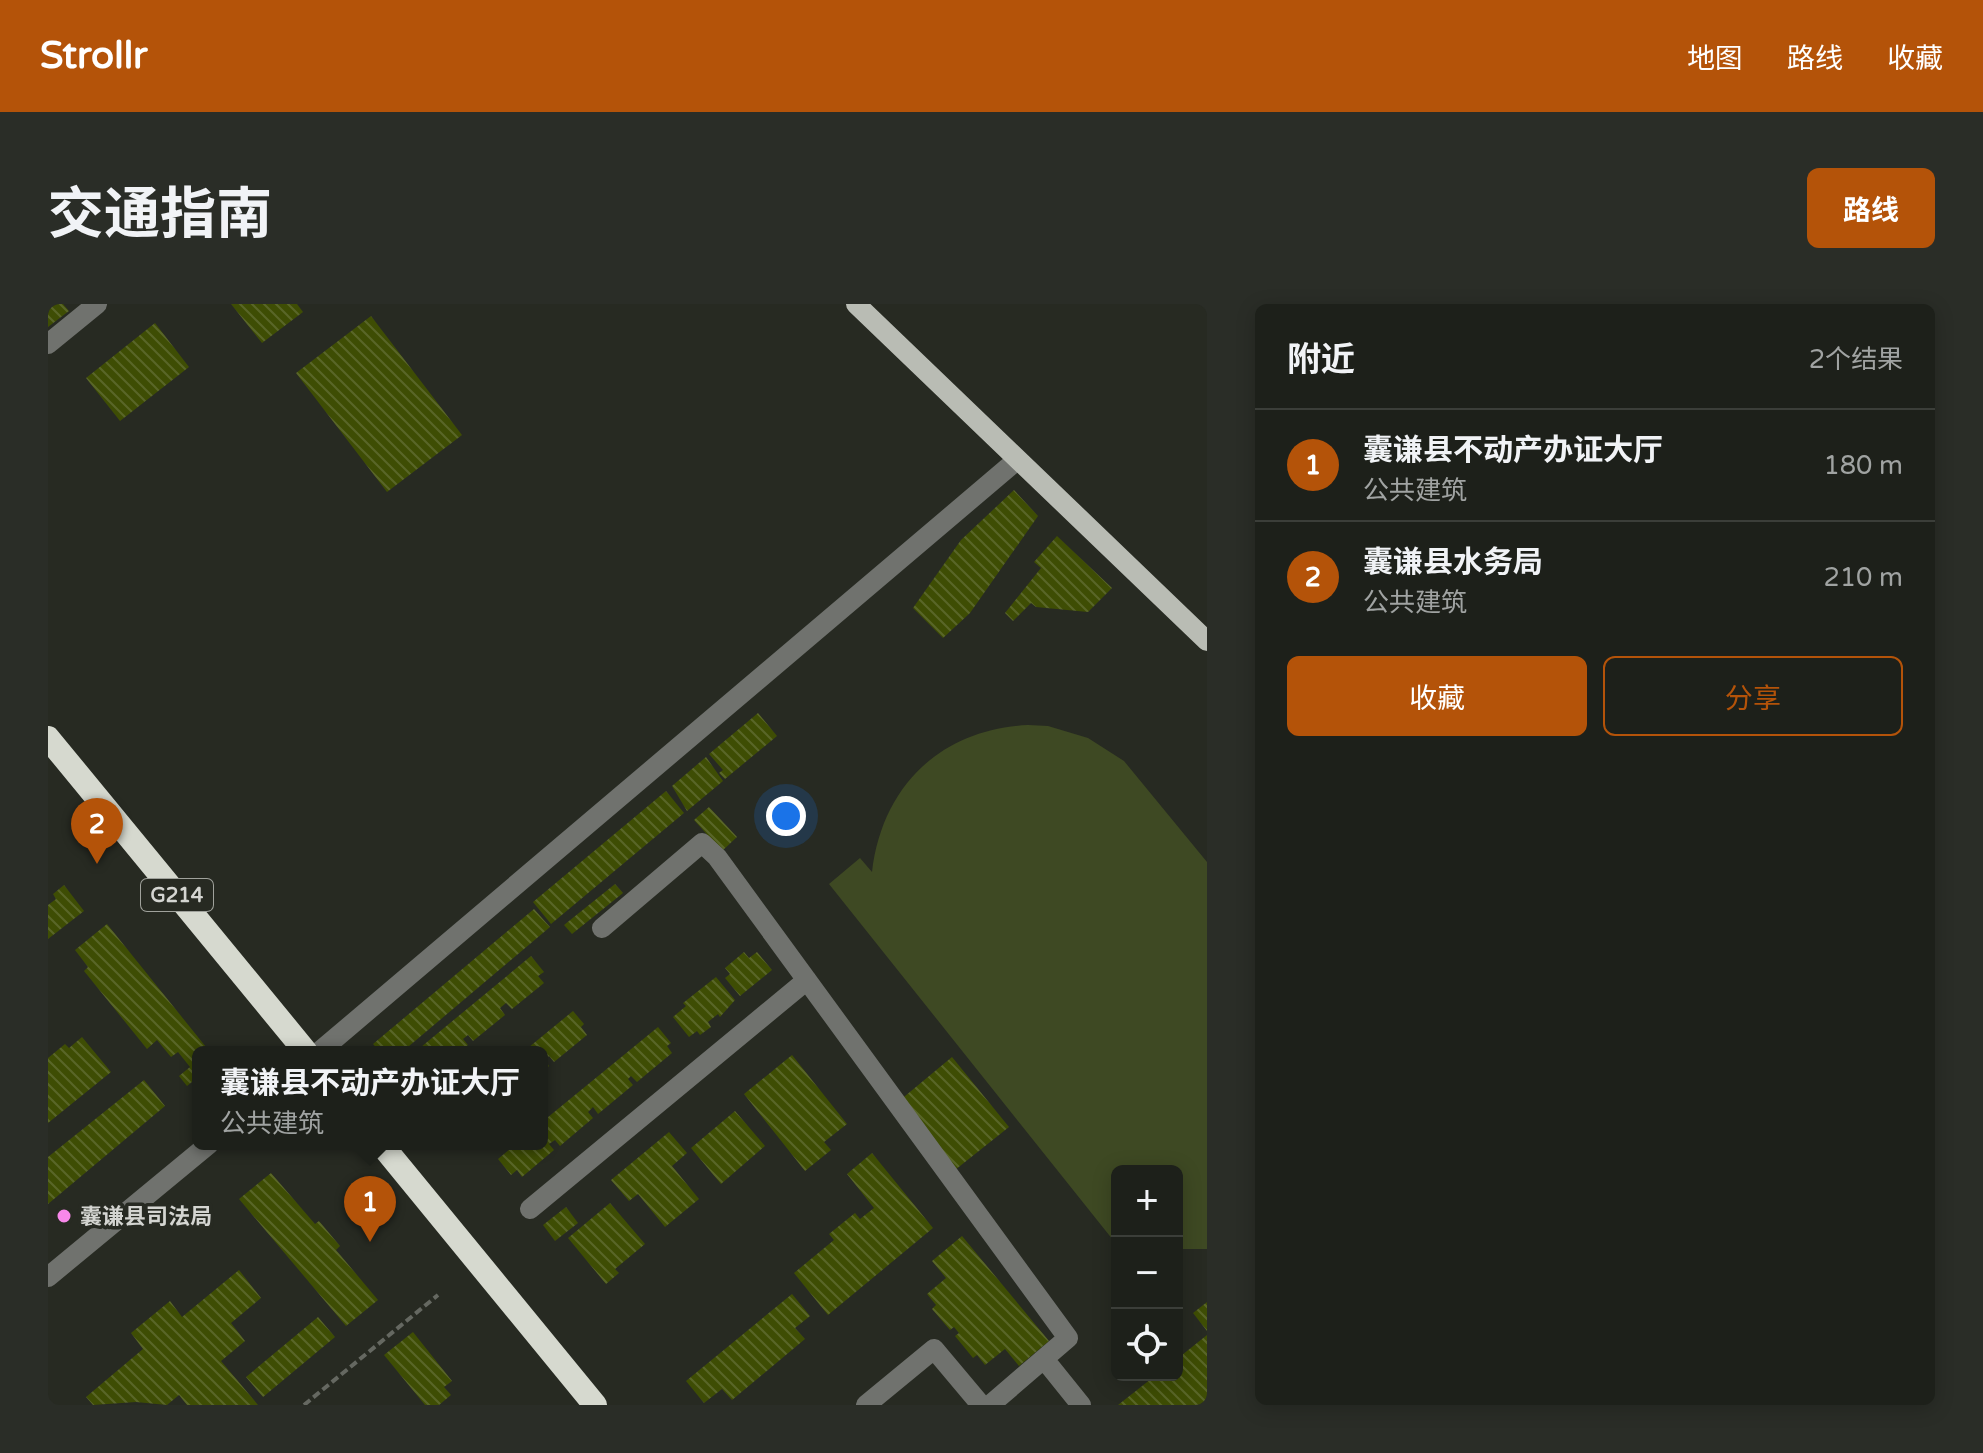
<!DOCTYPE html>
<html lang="zh">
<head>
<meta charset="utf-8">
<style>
  body { margin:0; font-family:"Varela Round","Noto Sans SC",sans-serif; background:#2a2d27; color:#f1f3f6 }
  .controls { position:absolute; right:24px; bottom:24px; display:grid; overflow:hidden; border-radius:12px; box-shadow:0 4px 20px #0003 }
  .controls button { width:72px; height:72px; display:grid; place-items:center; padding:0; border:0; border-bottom:2px solid #3b3e39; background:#1d201a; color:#f1f3f6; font:40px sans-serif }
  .you { position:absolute; left:738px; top:512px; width:28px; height:28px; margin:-20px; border:6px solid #fff; border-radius:50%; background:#1a73e8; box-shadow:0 0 0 12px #1a73e833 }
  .badge { display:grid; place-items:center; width:52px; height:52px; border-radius:50%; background:#b45309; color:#fff; font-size:26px; font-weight:700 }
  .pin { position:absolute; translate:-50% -66px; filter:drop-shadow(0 2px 4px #0008) }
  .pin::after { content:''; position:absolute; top:42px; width:28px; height:24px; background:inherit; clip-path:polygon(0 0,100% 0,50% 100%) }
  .popup { position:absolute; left:144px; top:742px; width:356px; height:104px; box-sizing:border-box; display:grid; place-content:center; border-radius:12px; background:#1d201a; filter:drop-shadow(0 2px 6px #0005); font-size:26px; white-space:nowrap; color:#a0a3a2 }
  .popup b { font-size:30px; color:#f1f3f6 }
  .popup::after { content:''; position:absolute; left:50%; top:100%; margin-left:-16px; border:16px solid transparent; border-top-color:#1d201a }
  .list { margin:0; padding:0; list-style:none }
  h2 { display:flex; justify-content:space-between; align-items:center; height:104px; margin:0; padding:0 32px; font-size:34px }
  h2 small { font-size:26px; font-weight:400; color:#a0a3a2 }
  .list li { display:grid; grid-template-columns:52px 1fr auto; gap:24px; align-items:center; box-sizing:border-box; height:112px; padding:0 32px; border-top:2px solid #3b3e39 }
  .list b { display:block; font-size:30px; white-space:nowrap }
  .list p { margin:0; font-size:26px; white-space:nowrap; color:#a0a3a2 }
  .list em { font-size:26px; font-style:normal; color:#a0a3a2 }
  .actions { display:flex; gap:16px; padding:24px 32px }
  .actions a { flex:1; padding:18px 0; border:2px solid #b45309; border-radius:12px; text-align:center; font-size:28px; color:#b45309 }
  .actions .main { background:#b45309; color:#fff }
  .icon { flex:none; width:44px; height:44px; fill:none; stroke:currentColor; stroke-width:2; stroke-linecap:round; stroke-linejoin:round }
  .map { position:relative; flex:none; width:1159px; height:1101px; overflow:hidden; border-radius:12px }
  header { display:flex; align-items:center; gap:48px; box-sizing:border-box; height:112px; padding:0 40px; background:#b45309; color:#fff }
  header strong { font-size:38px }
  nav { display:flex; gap:44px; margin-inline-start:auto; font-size:28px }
  .intro { display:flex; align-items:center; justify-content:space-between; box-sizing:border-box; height:192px; padding:0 48px }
  h1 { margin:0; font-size:56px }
  .button { padding:20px 36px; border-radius:12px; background:#b45309; color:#fff; font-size:28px; font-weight:700 }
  main { display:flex; gap:48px; padding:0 48px }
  aside { flex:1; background:#1d201a; border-radius:12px; box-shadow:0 4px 20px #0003 }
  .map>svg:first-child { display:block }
  .grass { fill:#3e4923 }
  .building { fill:url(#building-back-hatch) }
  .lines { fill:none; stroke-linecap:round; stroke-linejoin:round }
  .path { stroke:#656861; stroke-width:4; stroke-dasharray:8 4; stroke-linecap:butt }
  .minor { stroke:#70726e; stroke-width:20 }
  .major { stroke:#b9bcb4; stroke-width:20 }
  .highway { stroke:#d6d9cf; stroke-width:24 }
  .poi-dot { fill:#f888ea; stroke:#272a22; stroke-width:3 }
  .labels { text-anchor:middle; stroke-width:7; stroke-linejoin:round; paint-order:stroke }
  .shield { fill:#272a22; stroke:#a0a29c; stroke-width:2 }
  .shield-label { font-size:20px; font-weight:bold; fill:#d4d5d1 }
  .poi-label { font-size:22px; font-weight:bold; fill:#d4d5d1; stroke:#272a22; text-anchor:start }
</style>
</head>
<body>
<header>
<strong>Strollr</strong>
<nav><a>地图</a><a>路线</a><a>收藏</a></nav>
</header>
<div class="intro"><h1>交通指南</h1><a class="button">路线</a></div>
<main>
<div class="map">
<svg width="1159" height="1101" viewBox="0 0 1159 1101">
  <defs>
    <pattern id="building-back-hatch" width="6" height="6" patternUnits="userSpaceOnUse" patternTransform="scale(2)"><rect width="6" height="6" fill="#3e4d04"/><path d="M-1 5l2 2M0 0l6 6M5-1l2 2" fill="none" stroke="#596628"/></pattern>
  </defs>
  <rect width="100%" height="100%" fill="#272a22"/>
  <path class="grass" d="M980,421L1000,422L1040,434L1076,457L1159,558V945H1129V867H1069V941L781,580L812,554L824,568C834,482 893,425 980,421Z"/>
  <path class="building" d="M0,0H15L21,7L0,23Z
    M183,0H249L255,8L214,39Z
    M323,12L414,131L339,188L248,69Z
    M107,19L141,63L72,117L38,74Z
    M966,186L990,212L922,309L895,334L865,304L913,236Z
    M1009,232L1064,284L1040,308L988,303L983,299L965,317L957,309L993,264L986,258Z
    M710,409L729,432L677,475L671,469L675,466L661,450Z
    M658,453L675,477L639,507L624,482Z
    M618,487L636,509L503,620L485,598Z
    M661,503L689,533L674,547L646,516Z
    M567,580L575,589L524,630L516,621Z
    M16,581L36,607L0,635V601L8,595L5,590Z
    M486,605L502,623L354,748H332L325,740Z
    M59,620L162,748H150V773L139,782L131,772L142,763L130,748L123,753L109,736L99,745L36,667L40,663L27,646Z
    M696,648L701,654L709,648L724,666L692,692L677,674L682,670L677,664Z
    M483,652L496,668L490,672L496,679L464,705L458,699L452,704L457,711L425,737L420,731L415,735L420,741L412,748H367Z
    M668,673L687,696L672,713L670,710L660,718L663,723L652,731L649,727L641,733L625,713L638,702L635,699Z
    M525,707L536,720L533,723L539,731L506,758L501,752L497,756L501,762L494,768V748H475Z
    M610,723L623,739L619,742L624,749L589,778L583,772L580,775L585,781L550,810L545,803L540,808L545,814L512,842L507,836L501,840L506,846L474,873L469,866L463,871L450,855L468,840H494V818Z
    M34,733L63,768L0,819V754L17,740L21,744Z
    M744,751L799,820L776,838L783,846L757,867L696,790Z
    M904,753L961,823L907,866L851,797Z
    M96,776L117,802L0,900V853Z
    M687,807L717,842L673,880L643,844Z
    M621,828L639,849L624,862L651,895L617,923L590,890L581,897L563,876Z
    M824,849L885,924L780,1011L746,969L786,936L781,930L807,909L812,915L826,904L799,870Z
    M223,869L267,920L271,917L292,942L288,946L330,996L298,1022L191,895Z
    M562,899L597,940L567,965L571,969L558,980L520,934Z
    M518,903L530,919L507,937L495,921Z
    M914,932L1001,1037L971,1062L957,1045L937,1061L929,1051L925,1054L907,1032L911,1029L906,1023L902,1026L884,1005L888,1001L879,990L898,974L884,957Z
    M191,966L213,994L183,1019L197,1037L173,1057L210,1101H139L131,1091L119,1101L88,1098L45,1101L38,1093L95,1045L83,1029L122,997L134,1013Z
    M744,990L762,1012L747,1024L757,1035L684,1096L674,1085L656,1099L638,1077Z
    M1159,998V1027L1145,1009Z
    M270,1013L287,1033L215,1093L198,1073Z
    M365,1028L404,1077L396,1083L403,1091L391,1101H377L336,1051Z
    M1159,1031V1101H1070L1108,1071H1129V1055Z"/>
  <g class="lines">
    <path class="path" d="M256,1101L390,991"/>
    <path class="minor" d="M0,40L49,0
      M554,624L654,539L669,553L1020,1034L942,1101
      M271,748L969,156
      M482,905L759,676
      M0,973L161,840
      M996,1055L1033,1101
      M818,1101L886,1045L933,1101"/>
    <path class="major" d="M808,0L1159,337"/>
    <path class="highway" d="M0,434L258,748
      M333,840L547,1101"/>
  </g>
  <circle class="poi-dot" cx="16" cy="912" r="8"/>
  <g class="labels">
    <rect class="shield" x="93" y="575" width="72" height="32" rx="6"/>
    <g class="shield-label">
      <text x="129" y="598">G214</text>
    </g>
    <g class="poi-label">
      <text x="32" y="920">囊谦县司法局</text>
    </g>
  </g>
</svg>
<div class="controls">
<button>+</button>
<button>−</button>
<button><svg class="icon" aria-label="locate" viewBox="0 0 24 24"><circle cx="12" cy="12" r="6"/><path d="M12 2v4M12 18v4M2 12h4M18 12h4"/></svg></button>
</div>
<div class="you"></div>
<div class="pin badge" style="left:322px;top:938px">1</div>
<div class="popup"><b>囊谦县不动产办证大厅</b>公共建筑</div>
<div class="pin badge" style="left:49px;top:560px">2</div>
</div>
<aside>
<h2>附近<small>2个结果</small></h2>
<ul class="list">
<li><span class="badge">1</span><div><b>囊谦县不动产办证大厅</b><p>公共建筑</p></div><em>180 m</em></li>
<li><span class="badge">2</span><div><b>囊谦县水务局</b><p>公共建筑</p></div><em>210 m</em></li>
</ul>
<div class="actions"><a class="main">收藏</a><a>分享</a></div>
</aside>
</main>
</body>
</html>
